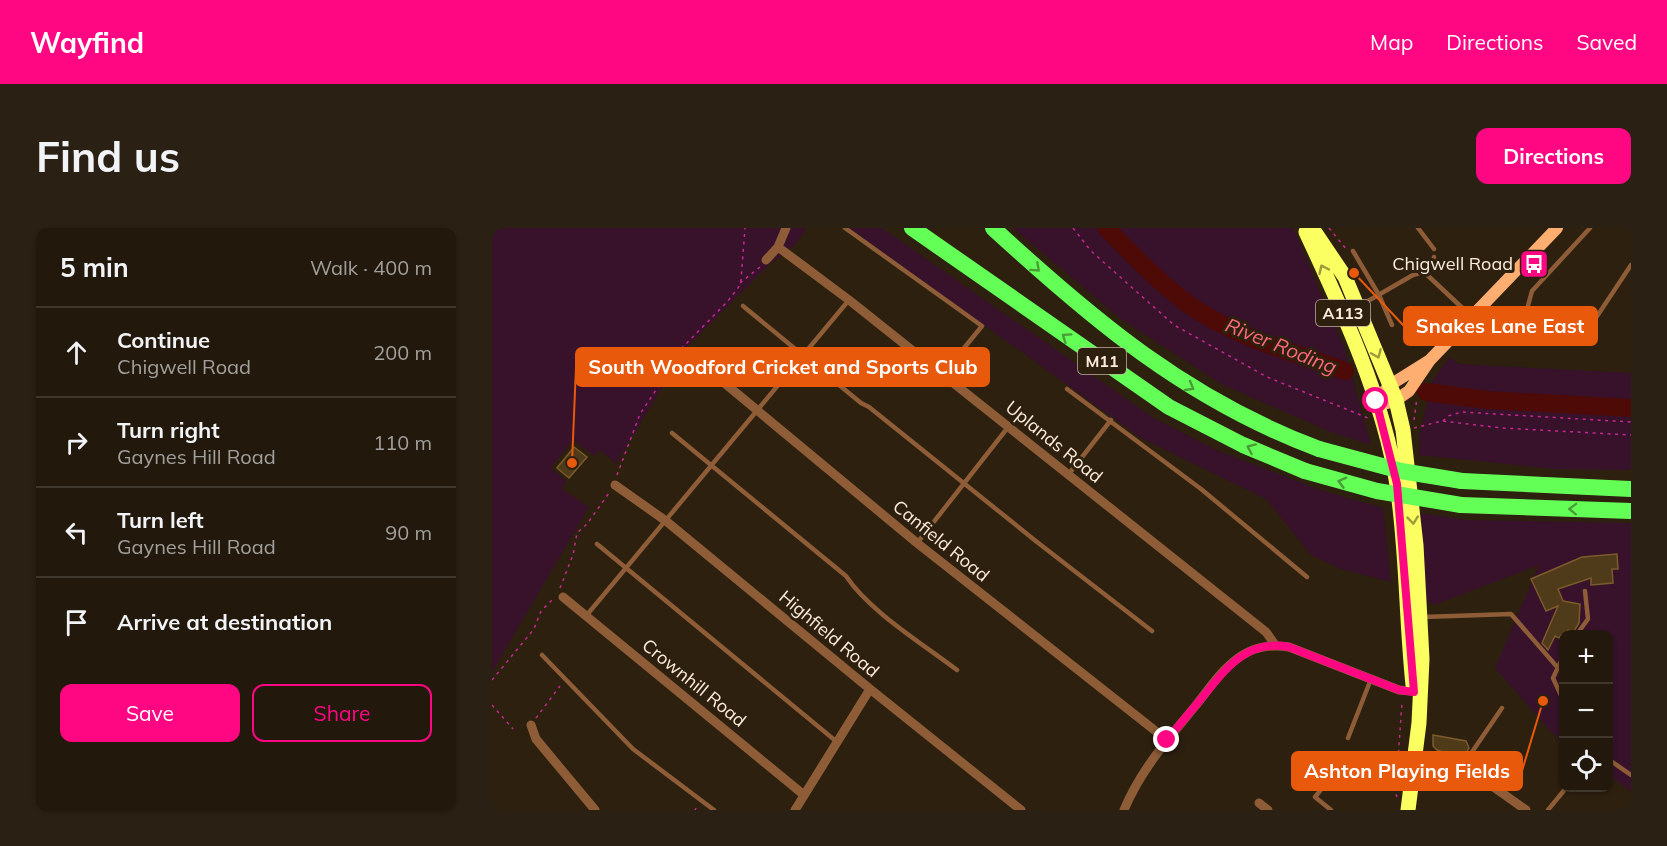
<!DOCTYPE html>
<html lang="en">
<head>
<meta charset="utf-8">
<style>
  body { margin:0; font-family:Mulish,sans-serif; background:#2a2114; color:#f1f3f6 }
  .controls { position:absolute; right:18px; bottom:18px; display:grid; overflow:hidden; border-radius:12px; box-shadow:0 2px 4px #0004 }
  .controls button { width:54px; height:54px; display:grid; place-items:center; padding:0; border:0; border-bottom:2px solid #3f372c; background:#22180b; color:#f1f3f6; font:30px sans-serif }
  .stop { position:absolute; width:18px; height:18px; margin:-14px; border:4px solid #ff0783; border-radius:50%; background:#fff }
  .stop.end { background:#ff0783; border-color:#fff; box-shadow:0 2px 6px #0008 }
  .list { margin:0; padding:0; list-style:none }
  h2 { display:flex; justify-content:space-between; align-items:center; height:78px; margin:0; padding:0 24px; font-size:26px }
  h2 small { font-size:20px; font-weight:400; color:#a2a09d }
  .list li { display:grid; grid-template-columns:39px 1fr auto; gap:18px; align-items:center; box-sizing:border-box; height:90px; padding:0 24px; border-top:2px solid #3f372c }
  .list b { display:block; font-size:22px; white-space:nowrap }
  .list p { margin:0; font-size:20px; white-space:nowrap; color:#a2a09d }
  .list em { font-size:20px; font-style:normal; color:#a2a09d }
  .actions { display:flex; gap:12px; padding:18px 24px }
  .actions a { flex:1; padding:14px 0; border:2px solid #ff0783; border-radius:12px; text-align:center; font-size:21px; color:#ff0783 }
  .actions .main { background:#ff0783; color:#fff }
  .icon { flex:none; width:33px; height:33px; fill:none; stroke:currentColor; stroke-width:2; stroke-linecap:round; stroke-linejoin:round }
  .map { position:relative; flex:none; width:1139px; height:582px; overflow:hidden; border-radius:12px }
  header { display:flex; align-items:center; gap:36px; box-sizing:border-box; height:84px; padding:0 30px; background:#ff0783; color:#fff }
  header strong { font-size:28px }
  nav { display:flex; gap:33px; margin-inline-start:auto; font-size:21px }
  .intro { display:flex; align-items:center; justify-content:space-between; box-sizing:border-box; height:144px; padding:0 36px }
  h1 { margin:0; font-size:42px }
  .button { padding:15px 27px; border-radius:12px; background:#ff0783; color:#fff; font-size:21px; font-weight:700 }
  main { display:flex; gap:36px; padding:0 36px }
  aside { flex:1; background:#22180b; border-radius:12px; box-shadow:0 2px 4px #0004 }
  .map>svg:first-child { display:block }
  .green { fill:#37122a }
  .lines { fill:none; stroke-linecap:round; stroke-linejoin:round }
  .river { stroke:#4e0a07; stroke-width:18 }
  .building { fill:#4f3a1a; stroke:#7c5b2b; stroke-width:1.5 }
  .path { stroke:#c62891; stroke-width:1.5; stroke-dasharray:3 4.5; stroke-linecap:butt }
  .lane { stroke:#8e5d37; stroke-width:4.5 }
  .street { stroke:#8e5d37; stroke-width:9 }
  .secondary { stroke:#ffae72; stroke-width:12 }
  .primary { stroke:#fbff62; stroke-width:15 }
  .highway { stroke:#64ff56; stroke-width:16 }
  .highway-bridge { stroke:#64ff56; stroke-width:16 }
  .oneway { stroke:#4b9b36 }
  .oneway2 { stroke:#9e9b3d }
  .route { stroke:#ff0783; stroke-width:8 }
  .labels { text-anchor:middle; stroke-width:6; stroke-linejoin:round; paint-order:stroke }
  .shield { fill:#2d200f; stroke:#c0b09e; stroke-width:1.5 }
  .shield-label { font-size:16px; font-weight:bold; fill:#ffeddb }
  .poi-label { font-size:18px; fill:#ffeddb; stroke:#2d200f; text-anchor:end }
  .street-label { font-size:18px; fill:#ffeddb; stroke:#2d200f }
  .water-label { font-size:20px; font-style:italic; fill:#ff697e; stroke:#2d200f }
  .leader { fill:none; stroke:#e8590c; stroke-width:2 }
  .callout-dot { fill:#e8590c; stroke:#2d200f; stroke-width:2 }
  .callout { fill:#e8590c; stroke:#e8590c; stroke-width:2 }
  .callout-label { font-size:20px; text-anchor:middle; font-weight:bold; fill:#fff }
</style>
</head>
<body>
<header>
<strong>Wayfind</strong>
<nav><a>Map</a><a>Directions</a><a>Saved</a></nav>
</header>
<div class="intro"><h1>Find us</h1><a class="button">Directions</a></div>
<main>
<aside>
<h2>5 min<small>Walk · 400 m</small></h2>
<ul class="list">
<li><svg class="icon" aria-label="ahead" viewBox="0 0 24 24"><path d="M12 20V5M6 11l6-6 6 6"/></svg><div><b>Continue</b><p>Chigwell Road</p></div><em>200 m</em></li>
<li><svg class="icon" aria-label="right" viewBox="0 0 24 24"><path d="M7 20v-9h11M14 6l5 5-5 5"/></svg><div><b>Turn right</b><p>Gaynes Hill Road</p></div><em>110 m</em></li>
<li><svg class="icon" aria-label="left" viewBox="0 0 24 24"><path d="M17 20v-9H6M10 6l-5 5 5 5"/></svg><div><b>Turn left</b><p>Gaynes Hill Road</p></div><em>90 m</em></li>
<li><svg class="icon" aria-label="arrive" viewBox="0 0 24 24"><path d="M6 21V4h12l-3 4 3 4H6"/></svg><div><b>Arrive at destination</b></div></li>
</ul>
<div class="actions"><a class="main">Save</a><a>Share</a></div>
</aside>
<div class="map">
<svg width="1139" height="582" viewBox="0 0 1139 582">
  <rect width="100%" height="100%" fill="#2d200f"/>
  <path class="green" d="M0,0H315L303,17L277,37L193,121L124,236L108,222L102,228L81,212L59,240L74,253L70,261L97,279L0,444Z
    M357,0H390L660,189L724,222L825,261L891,280L899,354L849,341L819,327L774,271L649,210Z
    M521,0H801L852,119L879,217L839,204L731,157L629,91Z
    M958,129L967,136L1139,145V242L1064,241L927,227L928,204L941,152Z
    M928,285L975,292L1139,295V564L1117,547L1116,406H1072L1071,514L1060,505L1003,440L1047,337L942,377L934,373Z"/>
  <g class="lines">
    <path class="river" d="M614,0C640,26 666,54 696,76C742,109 800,124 853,143
      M934,164L995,172L1139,180"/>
  </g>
  <path class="building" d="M82,219L95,229L77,250L65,240Z
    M1125,326L1126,341H1120L1121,355L1099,357V350L1066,361L1071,373L1088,376L1087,395L1082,403L1076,402L1074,406L1069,407L1067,410L1063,408L1056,422L1050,415L1066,378L1054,383L1039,351L1090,329Z
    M941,507L974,513L977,520L973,527L967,529L945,522L941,518Z"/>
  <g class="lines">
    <path class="path" d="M581,0L599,23L682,97L775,149L876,190
      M837,0L855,22
      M248,55L268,39
      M922,192L925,170
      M951,193L956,188L970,184L1139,194
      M922,200L950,193L1010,200L1139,207
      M125,247L148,186L182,135L188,122L235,74L246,60L249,52L253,0
      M68,360L81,327L85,305L95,296L117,265
      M0,452L42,401L49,383L61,371
      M0,477L21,501
      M44,490L68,458
      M905,569L902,560L906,531L910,475
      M203,582L204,580"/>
    <path class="lane" d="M353,0L490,98L450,147
      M926,0L942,21
      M861,23L887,67L900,97
      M932,44L980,89
      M869,77L921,47L932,44L941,34L942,29
      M251,78L369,175L377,179L545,314L660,403
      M985,86L1014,111L1088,114L1139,37
      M1035,112L1034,85L1040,63L1098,0
      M575,161L709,261L815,349
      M180,205L354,348C377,383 431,416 465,442
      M576,247L619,192
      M426,314L517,198
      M105,316L345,514
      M94,388L357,72
      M931,389L1019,386L1066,440
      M1085,406L1096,391L1093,363
      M50,427L141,521L222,582
      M1072,427L1061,450L1072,474
      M856,510L879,451
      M1116,531L1139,547
      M972,538L980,524L1010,480
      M839,582L823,569L849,537
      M1056,582L1074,560"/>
    <path class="street" d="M286,19L357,72L774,404L784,418
      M274,32L286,19L294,0
      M207,134L425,315L675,512
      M123,257L174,293L378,461L529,582
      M71,369L312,567
      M39,497L44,511L103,582
      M923,527L972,538L1034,582
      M767,575L776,582
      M303,582L378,461
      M632,582C649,541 677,510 705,476C720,457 734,435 756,424C768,418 784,417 797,419L907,462L929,464"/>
    <path class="secondary" d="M938,132L898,157L884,173L895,175L904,172L917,163L938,132L1065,0"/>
    <path class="primary" d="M820,0L853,49L904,172L911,202L924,317L930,431L927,495L916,582
      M814,4C850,81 892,172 905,257C915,323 914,391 921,457"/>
    <path class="highway" d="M420,0L677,179L751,217L813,243
      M501,0C602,93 696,172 827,221
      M970,253L1139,261
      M969,277L1139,283"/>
    <path class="highway-bridge" d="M827,221L909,243L970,253
      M813,243L885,263L969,277"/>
  </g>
  <defs><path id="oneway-chevron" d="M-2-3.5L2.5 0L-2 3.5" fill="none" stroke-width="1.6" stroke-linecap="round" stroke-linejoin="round" transform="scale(1.5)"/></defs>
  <g class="oneway">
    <use href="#oneway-chevron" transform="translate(544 40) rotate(42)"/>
    <use href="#oneway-chevron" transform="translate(574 109) rotate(-145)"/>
    <use href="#oneway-chevron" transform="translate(698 159) rotate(30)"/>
    <use href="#oneway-chevron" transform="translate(759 220) rotate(-156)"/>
    <use href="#oneway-chevron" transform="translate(850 254) rotate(-165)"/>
    <use href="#oneway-chevron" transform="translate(1081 281) rotate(-178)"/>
  </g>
  <g class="oneway2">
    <use href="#oneway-chevron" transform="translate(831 41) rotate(-115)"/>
    <use href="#oneway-chevron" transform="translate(885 126) rotate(67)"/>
    <use href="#oneway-chevron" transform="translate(921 292) rotate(84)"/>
  </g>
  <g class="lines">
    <path class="route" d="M675,512C688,496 701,481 713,466C736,438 756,411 797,419L907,462L922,464L905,256L884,173"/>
  </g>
  <defs>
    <g id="bus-square" transform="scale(1.5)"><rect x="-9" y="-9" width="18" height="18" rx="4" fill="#ff0783" stroke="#2d200f"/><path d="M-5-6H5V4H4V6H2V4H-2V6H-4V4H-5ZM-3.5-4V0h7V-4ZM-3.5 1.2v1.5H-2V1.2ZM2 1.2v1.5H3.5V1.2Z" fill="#fff"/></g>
  </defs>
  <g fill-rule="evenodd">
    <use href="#bus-square" x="1042" y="36"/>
  </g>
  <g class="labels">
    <g class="shield">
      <rect x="824" y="72" width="54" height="26" rx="4.5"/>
      <rect x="586" y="120" width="48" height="26" rx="4.5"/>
    </g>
    <g class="shield-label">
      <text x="851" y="91">A113</text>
      <text x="610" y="139">M11</text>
    </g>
    <g class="poi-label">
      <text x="1021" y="42">Chigwell Road</text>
    </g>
    <g class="street-label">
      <text transform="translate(562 214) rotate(39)" y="6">Uplands Road</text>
      <text transform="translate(449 313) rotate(39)" y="6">Canfield Road</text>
      <text transform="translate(337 406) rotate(40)" y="6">Highfield Road</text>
      <text transform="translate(202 455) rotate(39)" y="6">Crownhill Road</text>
    </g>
    <g class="water-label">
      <text transform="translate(789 118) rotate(22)" y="7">River Roding</text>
    </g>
  </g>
  <path class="leader" d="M862 45L912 98M80 235L84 139M1051 473L1030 543"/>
  <g class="callout-dot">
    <circle cx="862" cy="45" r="6"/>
    <circle cx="80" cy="235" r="6"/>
    <circle cx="1051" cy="473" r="6"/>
  </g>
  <g class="callout">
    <rect x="912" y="79" width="193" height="38" rx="6"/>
    <rect x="84" y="120" width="413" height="38" rx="6"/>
    <rect x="800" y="524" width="230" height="38" rx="6"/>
  </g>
  <g class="callout-label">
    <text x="1008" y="105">Snakes Lane East</text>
    <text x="291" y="146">South Woodford Cricket and Sports Club</text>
    <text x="915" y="550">Ashton Playing Fields</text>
  </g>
</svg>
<div class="controls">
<button>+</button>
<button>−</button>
<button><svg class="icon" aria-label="locate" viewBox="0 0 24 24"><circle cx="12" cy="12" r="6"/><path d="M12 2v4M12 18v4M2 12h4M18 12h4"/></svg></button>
</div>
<div class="stop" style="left:884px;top:173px"></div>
<div class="stop end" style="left:675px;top:512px"></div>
</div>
</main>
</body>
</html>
